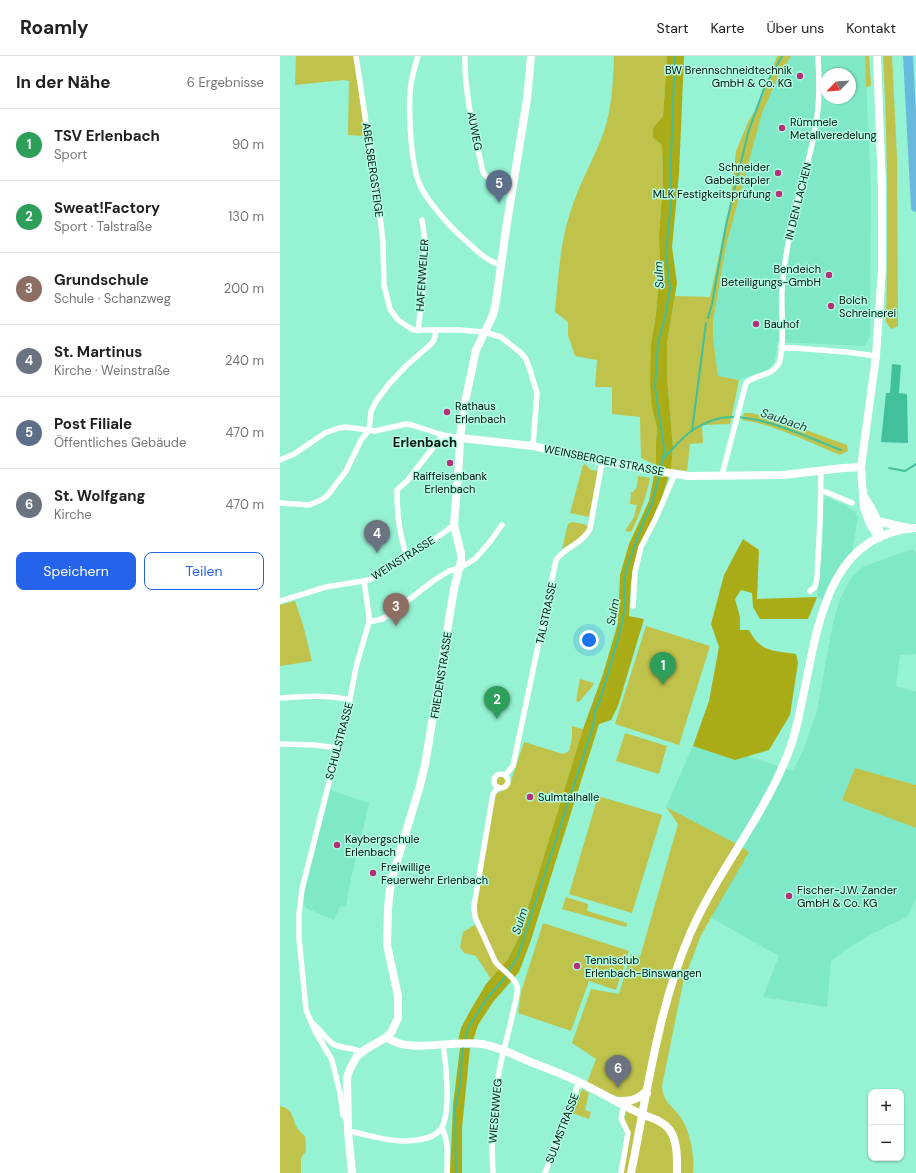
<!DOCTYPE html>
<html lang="de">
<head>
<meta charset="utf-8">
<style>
  body { margin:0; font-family:"DM Sans",sans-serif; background:#f6f6f6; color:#202124 }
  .controls { position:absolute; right:12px; bottom:12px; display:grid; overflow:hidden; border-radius:8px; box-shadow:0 1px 3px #0004 }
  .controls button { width:36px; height:36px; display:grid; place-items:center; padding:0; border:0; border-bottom:1px solid #e0e0e0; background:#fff; color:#202124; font:20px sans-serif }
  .compass { position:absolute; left:540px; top:12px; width:36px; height:36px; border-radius:50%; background:#fff; box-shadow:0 1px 3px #0004; rotate:245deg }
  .you { position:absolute; left:309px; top:584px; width:14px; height:14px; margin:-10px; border:3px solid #fff; border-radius:50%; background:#1a73e8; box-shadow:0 0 0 6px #1a73e833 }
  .badge { display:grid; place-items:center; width:26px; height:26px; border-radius:50%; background:#2563eb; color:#fff; font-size:13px; font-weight:700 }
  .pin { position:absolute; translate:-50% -33px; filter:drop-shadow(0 1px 2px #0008) }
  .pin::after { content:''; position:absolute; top:21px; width:14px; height:12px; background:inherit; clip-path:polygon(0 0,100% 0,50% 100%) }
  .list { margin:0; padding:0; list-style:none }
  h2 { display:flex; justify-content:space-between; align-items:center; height:52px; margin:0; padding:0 16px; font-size:17px }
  h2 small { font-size:13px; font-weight:400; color:#757577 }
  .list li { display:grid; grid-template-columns:26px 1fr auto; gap:12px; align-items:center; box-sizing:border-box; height:72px; padding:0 16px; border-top:1px solid #e0e0e0 }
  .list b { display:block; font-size:15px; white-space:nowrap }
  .list p { margin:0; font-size:13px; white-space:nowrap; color:#757577 }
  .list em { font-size:13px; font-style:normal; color:#757577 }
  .actions { display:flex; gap:8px; padding:12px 16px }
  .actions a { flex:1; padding:9px 0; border:1px solid #2563eb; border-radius:8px; text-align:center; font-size:14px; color:#2563eb }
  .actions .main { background:#2563eb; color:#fff }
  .map { position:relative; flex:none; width:636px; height:1117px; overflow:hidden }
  header { display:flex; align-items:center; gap:24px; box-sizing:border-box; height:56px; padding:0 20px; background:#fff; border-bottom:1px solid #e0e0e0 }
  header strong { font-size:19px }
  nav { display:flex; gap:22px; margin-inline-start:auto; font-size:14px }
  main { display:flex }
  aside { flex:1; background:#fff }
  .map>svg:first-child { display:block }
  .built { fill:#7fe8c6; fill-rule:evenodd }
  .green { fill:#bfc24b }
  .forest { fill:#aaac17 }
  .water { fill:#42c09c }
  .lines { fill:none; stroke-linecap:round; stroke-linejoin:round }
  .stream { stroke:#42c09c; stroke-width:2 }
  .street { stroke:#fff; stroke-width:5.5 }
  .secondary { stroke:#fff; stroke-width:8 }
  .highway { stroke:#69b9df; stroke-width:10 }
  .poi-dot { fill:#b4317a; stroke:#b3fce2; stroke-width:1.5 }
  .labels { text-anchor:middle; stroke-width:3; stroke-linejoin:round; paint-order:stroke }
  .poi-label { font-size:11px; fill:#00150d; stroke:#b3fce2; text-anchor:start }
  .street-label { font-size:11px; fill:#00150d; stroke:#b3fce2 }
  .water-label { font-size:12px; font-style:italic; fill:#1c362e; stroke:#b3fce2 }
  .quarter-label { font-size:13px; font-weight:bold; fill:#00150d; stroke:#b3fce2 }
</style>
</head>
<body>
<header>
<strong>Roamly</strong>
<nav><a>Start</a><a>Karte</a><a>Über uns</a><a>Kontakt</a></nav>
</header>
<main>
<aside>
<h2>In der Nähe<small>6 Ergebnisse</small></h2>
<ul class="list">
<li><span class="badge" style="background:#2e9e5b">1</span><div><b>TSV Erlenbach</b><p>Sport</p></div><em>90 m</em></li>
<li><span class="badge" style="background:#2e9e5b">2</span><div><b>Sweat!Factory</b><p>Sport · Talstraße</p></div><em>130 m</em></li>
<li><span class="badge" style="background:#8d6e63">3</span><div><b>Grundschule</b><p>Schule · Schanzweg</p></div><em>200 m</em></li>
<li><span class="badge" style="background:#6b7280">4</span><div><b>St. Martinus</b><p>Kirche · Weinstraße</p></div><em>240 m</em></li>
<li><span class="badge" style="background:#5c6f8a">5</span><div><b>Post Filiale</b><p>Öffentliches Gebäude</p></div><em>470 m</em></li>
<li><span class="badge" style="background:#6b7280">6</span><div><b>St. Wolfgang</b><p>Kirche</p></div><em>470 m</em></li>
</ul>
<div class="actions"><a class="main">Speichern</a><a>Teilen</a></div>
</aside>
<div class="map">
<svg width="636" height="1117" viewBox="0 0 636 1117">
  <rect width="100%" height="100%" fill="#95f2d3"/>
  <path class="built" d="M511,0H585L591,133L590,280L585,290L497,286L495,305L489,313L459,324L438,320L433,282V265L446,190L482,57L498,20ZM546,18H570V42H546Z
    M547,441L567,450L574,455L578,461L572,496L558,514L543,543L537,541L542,498L544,444Z
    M632,493L635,495L636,499V598L620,599L616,630L636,636V729L575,712L562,744L636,772V843L627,861L591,878L564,895L551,905L547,951L483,941L499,900L430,861L469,796L455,787L386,751L413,690L455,704L467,700L513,715L524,692L537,655L553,567L560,543L571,522L583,511Z
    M50,734L89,747L69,831L66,851L60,850L54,864L26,852L22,846Z"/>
  <path class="green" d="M16,0H74L85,80L68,79L69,25L64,24L15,29Z
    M334,0H387L383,60L373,72V82L382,89L383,126L379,179L380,212L376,258L371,288L372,352L377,372L376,387V409L361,402L360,361L332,358V331H315L317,304L295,300L288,279V266L275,256C278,223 280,188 290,157C298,131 312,106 322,81C332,56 333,26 334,0Z
    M497,0H511L498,21L482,57L446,190L433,265V282L438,320L459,324L450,368L422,369L423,387L410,388L407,415L391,413L393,391L387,322V287L395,240L430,241L450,148L456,95L469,64L480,47Z
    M585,0H589L591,30L586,31Z
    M603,0H612L617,102L618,270L611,273L606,266C608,177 608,88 603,0Z
    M464,357H471L496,363L567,389L568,395L560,399C528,386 496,369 462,364Z
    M305,408L311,414L318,415L309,461L290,457L303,409Z
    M358,420L370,422C366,442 360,458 351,476L345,475L354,461L357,449L350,448L351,436H353L357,431Z
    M291,466L304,468L308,471C304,482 292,487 282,493L288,468Z
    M15,545L23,569L32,605L0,610V549Z
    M366,570L430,590L399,689L335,668Z
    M300,623L314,627L311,632L299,646L296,645Z
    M292,670L303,673L239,881L228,903L211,923L196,900L184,897L180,891L183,876L200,866L196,856L195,850L214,739L227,732L230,728L244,686L283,698L289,695L292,682Z
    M345,677L387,690L379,718L336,705Z
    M575,712L636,729V772L562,744Z
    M215 725a6 6 0 1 1 12 0a6 6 0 1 1-12 0Z
    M318,740L382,759L352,857L289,838Z
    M386,751L455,787L469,796L421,879L403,927L382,1030C384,1049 392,1048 401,1062C410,1075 415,1101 413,1117H343L350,1080V1076L344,1064L349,1044L330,1038L307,1027L316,1003L292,987L311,933L339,938L351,898L360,901L398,768Z
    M286,841L308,848L307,855L347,867L346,871L282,853Z
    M263,867L349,895L336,934L309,925L291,975L238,957L241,936Z
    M302,1033L309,1037L305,1054L311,1056L309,1063L292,1057Z
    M0,1050C15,1053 11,1063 18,1073C20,1076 23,1078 25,1080L26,1095L21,1102V1117H0Z"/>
  <path class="forest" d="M387,0H404L399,118L392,191L397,227L387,287V322L393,391L391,413L380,447L360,489L354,508L351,526L349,560L364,563L338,650L331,664L319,668L250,887L239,916L213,946L198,969L193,985H178L181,972L190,955L206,928L228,903L239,881L303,673L323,618L338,567L340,519L349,488L369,445L376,409V387L377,372L372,352L370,329L371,288L376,258L380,212L379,179L383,126L382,89L373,82V72L383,60Z
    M463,483L479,494L477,543L537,541L528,563H480L473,551L472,537L461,534L455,543L460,561V574H469C481,597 493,594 516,598L518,607L510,659L489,694L455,704L413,690L429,645L439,591L431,568L444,519Z
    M180,992H190L182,1072V1117H170L173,1049Z"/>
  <path class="water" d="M612,308L621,309L619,337L627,338L628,387L601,386L606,337H610Z"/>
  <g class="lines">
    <path class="stream" d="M428,262L432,248L446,169L468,77L485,30L502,0
      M412,375L426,267
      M382,404C391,395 402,381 413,374C421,369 431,364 441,362C477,356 526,381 561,394
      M609,412L625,415L636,408
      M380,414L384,397V391L375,331L378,287L385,261L390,232L386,196L391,146V101L395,0
      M185,985L188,972L207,942L223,924L238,900L313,670L315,655L320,644L327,621L340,576L345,552L344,530L346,514L364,464L371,450L380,418
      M176,1117L175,1053L180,1029L182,999L184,989"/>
    <path class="street" d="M76,0L100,160L103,187L104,229L110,253L118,264L133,274H179L204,276L221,281L241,297L246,303L250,314L257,337L253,390
      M138,0C135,9 133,18 131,27C128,50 130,107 140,129C146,144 171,172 184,183C195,193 206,205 221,209
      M185,0C184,38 195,79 203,116C209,127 223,126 234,127
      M138,275C142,238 149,201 142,164
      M501,291L566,296L596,300
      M0,404L14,398L45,377L59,372L66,371L95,375L126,368L132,369L163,379L180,382
      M442,419L466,327C475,318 492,321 499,307C505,292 501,252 502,234C504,209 508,184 514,159C521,128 532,98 536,67C540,45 539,22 538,0
      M541,434L572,447
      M0,447L29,449L39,445L47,440L66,415L81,384L89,374L91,355L97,344L109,328L126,310L151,288L154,284L156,275
      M127,501C119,477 117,458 117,434L127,425L163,379
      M530,535L535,531L537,522L540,464L541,415
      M0,545L46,531L89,524L147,489L174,469
      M353,550L355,516L361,491L375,464L395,418
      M89,566L102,563L109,559L153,525L169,515L180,512L195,503L209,487L222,469
      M0,642C23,641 48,638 70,644
      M0,688L35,689L58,692
      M214 725a7 7 0 1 1 14 0a7 7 0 1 1-14 0Z
      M225,719L233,710L276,504C285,491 302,488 310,473L322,406
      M32,967C40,973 45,982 53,988C62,993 72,991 81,996
      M68,1066L63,1059L60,1037L52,1004L35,975L26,954L19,882V858L22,833L69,648L76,611L89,566V560L84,525
      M162,1072C169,1086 167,1101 167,1117
      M68,1075C84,1078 107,1085 123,1085C135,1085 156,1083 162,1071C171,1054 166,1007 163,988
      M213,1117C211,1083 212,1050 219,1016C223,994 230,973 234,951C236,944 238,937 237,930C235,921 220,913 215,905L195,861L194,850L213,738L218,731
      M265,1117L299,1026
      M341,1117L348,1077L341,1062L344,1049"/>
    <path class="secondary" d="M597,0L602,132V213L596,300L581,411L584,452L590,468L599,482
      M180,382L253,390L301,400L322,406L408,420L503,419L563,412L581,411
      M584,440C592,453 601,466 599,482
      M597,465L628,472
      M107,981C127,999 175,983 202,988C220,991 236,1000 253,1007C269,1013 285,1019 301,1027C320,1036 338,1047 357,1056C369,1062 381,1063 389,1073C398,1085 397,1103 397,1117
      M338,1045C349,1045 356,1045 364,1037H367
      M72,1117L68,1075L67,1021L70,1013L77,1000L86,993L107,981L112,975L118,962V940L107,889L108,852L111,825L139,733L145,709L174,533L181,505V498L174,469L179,406L180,382L184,351L196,294L213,259L216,246L226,173L247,43L251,0
      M351,1117C367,1038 378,952 410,878C437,816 482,763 507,700C538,625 524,479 636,472"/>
    <path class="highway" d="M628,0L636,151"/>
  </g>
  <g class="poi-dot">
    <circle cx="520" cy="20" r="4"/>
    <circle cx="502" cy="72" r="4"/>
    <circle cx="498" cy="117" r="4"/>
    <circle cx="499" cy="138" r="4"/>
    <circle cx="549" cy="219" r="4"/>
    <circle cx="551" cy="250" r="4"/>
    <circle cx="476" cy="268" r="4"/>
    <circle cx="167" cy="356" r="4"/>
    <circle cx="170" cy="407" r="4"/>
    <circle cx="250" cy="741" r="4"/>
    <circle cx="57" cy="789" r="4"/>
    <circle cx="93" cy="817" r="4"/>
    <circle cx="509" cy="840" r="4"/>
    <circle cx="297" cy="910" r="4"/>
  </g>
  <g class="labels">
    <g class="poi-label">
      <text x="512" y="18" text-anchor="end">BW Brennschneidtechnik<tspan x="512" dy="13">GmbH &amp; Co. KG</tspan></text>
      <text x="510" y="70">Rümmele<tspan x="510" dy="13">Metallveredelung</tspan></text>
      <text x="490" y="115" text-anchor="end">Schneider<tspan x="490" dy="13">Gabelstapler</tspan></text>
      <text x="491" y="142" text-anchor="end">MLK Festigkeitsprüfung</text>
      <text x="541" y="217" text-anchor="end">Bendeich<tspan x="541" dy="13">Beteiligungs-GmbH</tspan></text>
      <text x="559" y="248">Bolch<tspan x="559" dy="13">Schreinerei</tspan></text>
      <text x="484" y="272">Bauhof</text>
      <text x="175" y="354">Rathaus<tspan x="175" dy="13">Erlenbach</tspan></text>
      <text x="170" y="424" text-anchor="middle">Raiffeisenbank<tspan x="170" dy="13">Erlenbach</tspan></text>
      <text x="258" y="745">Sulmtalhalle</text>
      <text x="65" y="787">Kaybergschule<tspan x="65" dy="13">Erlenbach</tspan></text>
      <text x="101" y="815">Freiwillige<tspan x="101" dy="13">Feuerwehr Erlenbach</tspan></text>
      <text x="517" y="838">Fischer-J.W. Zander<tspan x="517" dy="13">GmbH &amp; Co. KG</tspan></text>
      <text x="305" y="908">Tennisclub<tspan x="305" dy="13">Erlenbach-Binswangen</tspan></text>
    </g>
    <g class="street-label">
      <text transform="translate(195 75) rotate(79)" y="4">AUWEG</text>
      <text transform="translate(93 114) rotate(82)" y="4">ABELSBERGSTEIGE</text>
      <text transform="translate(518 145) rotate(-76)" y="4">IN DEN LACHEN</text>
      <text transform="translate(142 219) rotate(-86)" y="4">HAFENWEILER</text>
      <text transform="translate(324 404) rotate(11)" y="4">WEINSBERGER STRASSE</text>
      <text transform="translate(123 502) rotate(-32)" y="4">WEINSTRASSE</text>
      <text transform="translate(266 557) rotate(-78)" y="4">TALSTRASSE</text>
      <text transform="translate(161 619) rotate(-81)" y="4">FRIEDENSTRASSE</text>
      <text transform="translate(59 685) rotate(-75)" y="4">SCHULSTRASSE</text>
      <text transform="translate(215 1055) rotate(-85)" y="4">WIESENWEG</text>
      <text transform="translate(282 1072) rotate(-69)" y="4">SULMSTRASSE</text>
    </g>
    <g class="water-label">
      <text transform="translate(379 219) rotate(-93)" y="4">Sulm</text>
      <text transform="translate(504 364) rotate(19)" y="4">Saubach</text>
      <text transform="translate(333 556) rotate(-80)" y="4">Sulm</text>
      <text transform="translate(240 865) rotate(-72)" y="4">Sulm</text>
    </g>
    <g class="quarter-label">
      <text x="145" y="391">Erlenbach</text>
    </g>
  </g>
</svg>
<div class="controls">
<button>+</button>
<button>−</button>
</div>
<svg class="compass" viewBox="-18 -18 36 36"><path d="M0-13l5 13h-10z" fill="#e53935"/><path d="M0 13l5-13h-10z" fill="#757577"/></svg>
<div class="you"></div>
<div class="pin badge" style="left:383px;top:629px;background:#2e9e5b">1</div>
<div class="pin badge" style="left:217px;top:663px;background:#2e9e5b">2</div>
<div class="pin badge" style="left:116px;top:570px;background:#8d6e63">3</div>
<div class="pin badge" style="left:97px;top:497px;background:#6b7280">4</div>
<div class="pin badge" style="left:219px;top:147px;background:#5c6f8a">5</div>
<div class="pin badge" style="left:338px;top:1032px;background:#6b7280">6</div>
</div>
</main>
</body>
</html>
